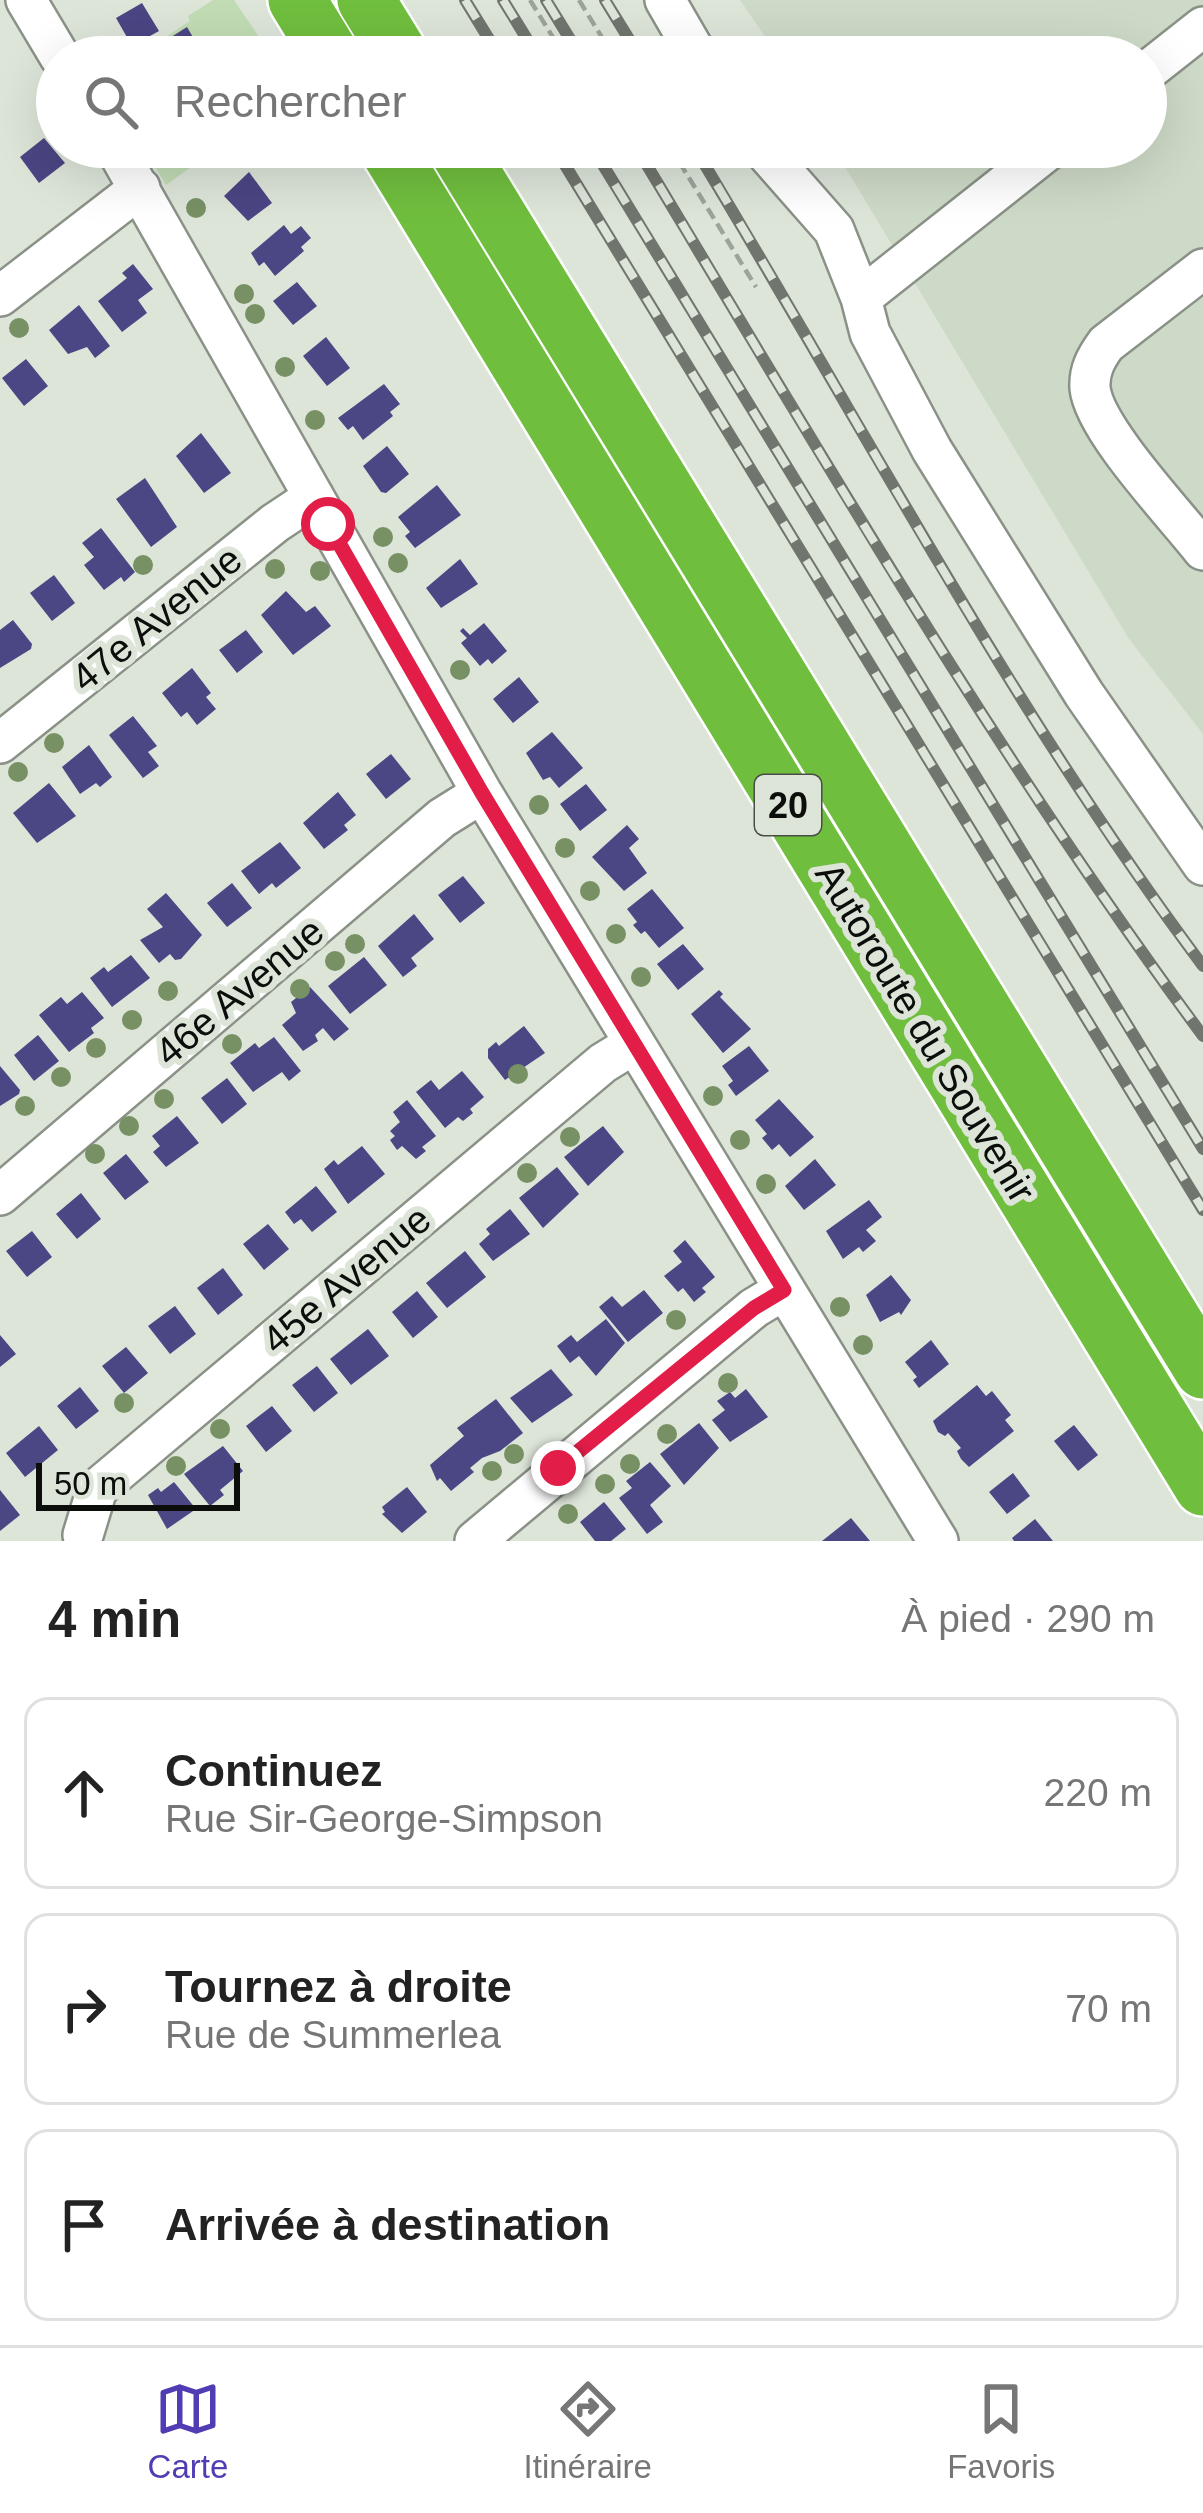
<!DOCTYPE html>
<html lang="fr">
<head>
<meta charset="utf-8">
<style>
  body { margin:0; font-family:Arial,sans-serif; background:#f6f6f6; color:#222 }
  .scale { position:absolute; left:36px; bottom:30px; width:204px; box-sizing:border-box; padding-left:12px; border:6px solid #0b0e0a; border-top:0; font-size:33px; line-height:42px; white-space:nowrap; color:#0b0e0a; -webkit-text-stroke:9px #dde5d9; paint-order:stroke }
  .stop { position:absolute; width:36px; height:36px; margin:-27px; border:9px solid #e11d48; border-radius:50%; background:#fff }
  .stop.end { background:#e11d48; border-color:#fff; box-shadow:0 3px 12px #0008 }
  .list { margin:0; padding:0; list-style:none }
  h2 { display:flex; justify-content:space-between; align-items:center; height:156px; margin:0; padding:0 48px; font-size:51px }
  h2 small { font-size:39px; font-weight:400; color:#767676 }
  .list li { display:grid; grid-template-columns:78px 1fr auto; gap:36px; align-items:center; box-sizing:border-box; height:192px; margin:0 24px 24px; padding:0 24px; border:3px solid #e0e0e0; border-radius:24px }
  .list b { display:block; font-size:45px; white-space:nowrap }
  .list p { margin:0; font-size:39px; white-space:nowrap; color:#767676 }
  .list em { font-size:39px; font-style:normal; color:#767676 }
  .icon { flex:none; width:66px; height:66px; fill:none; stroke:currentColor; stroke-width:2; stroke-linecap:round; stroke-linejoin:round }
  .map { position:relative; flex:none; width:1203px; height:1541px; overflow:hidden }
  .search { position:absolute; background:#fff; box-shadow:0 12px 48px #0002; left:36px; right:36px; top:36px; height:132px; display:flex; align-items:center; gap:30px; box-sizing:border-box; padding:0 42px; border-radius:66px; color:#767676; font-size:45px }
  .sheet { height:804px; background:#fff }
  nav { display:flex; justify-content:space-around; align-items:center; box-sizing:border-box; height:168px; border-top:3px solid #e0e0e0; background:#fff; font-size:33px; color:#767676 }
  nav a { display:grid; justify-items:center; gap:6px }
  nav .on { color:#523cb4 }
  .map>svg:first-child { display:block }
  .built { fill:#cedac8 }
  .green { fill:#c1dcb4 }
  .building { fill:#4b4684 }
  .lines { fill:none; stroke-linecap:round; stroke-linejoin:round }
  .minor-casing { stroke:#8a9187; stroke-width:44 }
  .highway-casing { stroke:#fff; stroke-width:62 }
  .path { stroke:#9ca399; stroke-width:4.5; stroke-dasharray:12 6; stroke-linecap:butt }
  .minor { stroke:#fff; stroke-width:39 }
  .highway { stroke:#70be3e; stroke-width:57 }
  .rail-casing { stroke:#70756d; stroke-width:12 }
  .rail { stroke:#dde5d9; stroke-width:8; stroke-dasharray:22; stroke-linecap:butt }
  .tree { fill:#779064 }
  .route { stroke:#e11d48; stroke-width:15 }
  .labels { text-anchor:middle; stroke-width:12; stroke-linejoin:round; paint-order:stroke }
  .shield { fill:#dde5d9; stroke:#4a4e48; stroke-width:3 }
  .shield-label { font-size:36px; font-weight:bold; fill:#0b0e0a }
  .street-label { font-size:39px; fill:#0b0e0a; stroke:#dde5d9 }
</style>
</head>
<body>
<div class="map">
<svg width="1203" height="1541" viewBox="0 0 1203 1541">
  <rect width="100%" height="100%" fill="#dde5d9"/>
  <path class="built" d="M740,0H1203V734L1129,639L833,147H1146V57H779Z"/>
  <path class="green" d="M213,0H234L259,37L245,46L251,57H135L190,21L188,16Z
    M144,147H219L166,185Z"/>
  <path class="building" d="M142,3L159,31L132,46L116,18Z
    M187,27L194,39L167,55L160,44Z
    M44,138L65,163L39,183L20,157Z
    M249,172L272,203L248,221L224,196Z
    M284,225L291,234L301,226L311,238L301,247L304,251L275,276L264,262L259,266L251,253Z
    M133,264L153,289L138,300L147,313L122,332L98,301L127,278L122,273Z
    M297,282L317,306L293,325L273,301Z
    M79,305L110,346L95,358L87,347L68,354L49,330Z
    M326,337L350,368L327,386L303,356Z
    M26,359L48,386L24,406L2,378Z
    M384,384L400,404L390,412L393,416L363,440L353,426L348,430L338,418Z
    M201,433L231,473L204,493L176,456Z
    M387,446L409,474L386,493L381,492L363,466Z
    M145,478L177,527L151,547L116,499Z
    M437,485L461,515L415,548L405,536L410,532L398,517Z
    M101,528L135,572L124,582L121,577L104,590L84,565L94,557L82,543Z
    M460,559L478,584L441,608L426,588Z
    M54,575L75,603L52,621L30,593Z
    M286,591L306,612L315,606L331,626L293,655L261,615Z
    M13,620L32,644L31,649L0,668V630Z
    M484,623L507,651L492,664L488,659L480,666L461,643L467,638L460,631L463,628L470,635Z
    M246,630L263,652L237,673L219,650Z
    M192,668L211,693L206,697L216,709L197,725L187,712L181,717L162,693Z
    M519,677L539,702L513,723L493,699Z
    M133,716L157,746L148,752L159,766L143,778L109,735Z
    M552,732L583,768L559,788L550,777L543,780L526,753Z
    M89,745L112,777L100,787L96,783L80,794L62,767Z
    M391,754L411,779L386,799L366,774Z
    M49,783L76,816L37,843L13,813Z
    M586,784L607,810L580,831L560,804Z
    M338,792L356,815L344,825L348,830L324,849L303,823Z
    M627,825L639,839L629,848L647,873L624,891L592,857Z
    M280,842L301,868L276,888L272,883L259,894L241,871Z
    M463,876L485,903L460,923L438,895Z
    M232,883L252,908L227,927L207,903Z
    M652,889L684,928L659,948L645,931L641,934L633,925L637,922L627,909Z
    M166,893L202,935L181,959L175,960L170,954L159,963L140,940L163,927L147,909Z
    M414,914L434,939L411,958L417,966L403,977L378,946Z
    M683,944L704,969L678,990L657,964Z
    M131,955L150,978L112,1007L90,978L104,967L108,972Z
    M364,957L387,985L350,1014L328,986Z
    M310,987L349,1029L334,1041L323,1028L315,1035L318,1041L303,1051L282,1025L296,1013L291,1002Z
    M719,990L723,994L720,997L751,1029L723,1053L691,1014Z
    M82,992L104,1018L91,1028L94,1033L69,1052L39,1015L61,997L67,1004Z
    M524,1026L545,1053L505,1080L488,1058V1049L496,1042L499,1046Z
    M38,1035L59,1061L34,1081L14,1055Z
    M274,1037L301,1071L289,1081L282,1072L253,1092L230,1063L255,1043L259,1048Z
    M749,1046L769,1071L736,1096L728,1085L733,1081L722,1066Z
    M0,1066L20,1090L19,1094L0,1106Z
    M462,1071L484,1097L470,1109L473,1113L463,1121L458,1117L445,1128L416,1092L431,1080L439,1090Z
    M227,1078L247,1104L222,1124L201,1098Z
    M779,1099L814,1137L790,1157L779,1144L772,1150L762,1138L767,1134L755,1120Z
    M407,1100L436,1136L422,1147L426,1151L416,1159L402,1146L397,1150L390,1140L395,1136L390,1131L400,1122L393,1112Z
    M177,1116L199,1143L166,1167L153,1152L160,1146L152,1136Z
    M603,1126L624,1152L588,1186L564,1157Z
    M362,1146L385,1174L348,1204L324,1169L334,1160L338,1165Z
    M126,1154L149,1182L125,1200L103,1173Z
    M815,1159L836,1185L804,1210L785,1186Z
    M557,1167L579,1194L543,1228L519,1198Z
    M316,1186L337,1212L312,1232L301,1219L294,1224L285,1212Z
    M81,1193L101,1219L77,1239L56,1214Z
    M869,1200L882,1217L866,1230L876,1241L863,1252L859,1247L843,1259L826,1231Z
    M510,1209L530,1234L493,1261L479,1244L490,1234L486,1229Z
    M268,1224L289,1249L264,1270L243,1244Z
    M32,1231L52,1257L27,1277L6,1251Z
    M685,1240L715,1277L702,1288L706,1292L694,1302L683,1288L678,1292L664,1276L682,1262L673,1251Z
    M465,1251L486,1277L447,1308L426,1283Z
    M223,1268L243,1295L218,1315L197,1288Z
    M891,1275L911,1300L901,1315L899,1312L880,1322L866,1295Z
    M644,1290L663,1313L628,1342L599,1307L612,1296L622,1307Z
    M417,1291L438,1317L413,1338L392,1312Z
    M175,1306L196,1334L170,1354L148,1326Z
    M606,1319L625,1343L596,1376L579,1356L570,1363L557,1346L571,1335L577,1342Z
    M368,1329L389,1356L351,1385L330,1359Z
    M0,1335L16,1354L0,1367Z
    M931,1340L949,1364L919,1388L913,1380L917,1377L905,1362Z
    M126,1347L148,1373L124,1393L102,1366Z
    M317,1366L338,1393L314,1412L292,1385Z
    M551,1369L573,1395L532,1423L510,1398Z
    M977,1385L986,1396L992,1391L1011,1415L1005,1420L1014,1431L969,1467L961,1459L957,1451L961,1448L948,1433L945,1436L938,1432L933,1421Z
    M80,1387L99,1411L76,1429L57,1406Z
    M746,1389L768,1417L730,1442L712,1420L725,1410L717,1401L730,1392L735,1398Z
    M496,1399L523,1433L500,1451L482,1458L470,1468L474,1472L451,1491L440,1478L437,1481L430,1465L464,1436L457,1428Z
    M272,1406L292,1431L266,1452L246,1426Z
    M699,1423L719,1448L684,1485L660,1454Z
    M1074,1425L1098,1455L1078,1471L1054,1441Z
    M39,1426L58,1450L25,1477L6,1453Z
    M223,1446L243,1471L220,1490L224,1495L210,1506L184,1474Z
    M650,1462L671,1486L650,1505L663,1522L647,1534L619,1498L632,1488L626,1481Z
    M1013,1473L1030,1496L1007,1514L989,1492Z
    M174,1482L196,1509L167,1529L148,1495L158,1488L161,1492Z
    M407,1487L427,1512L402,1533L382,1514L385,1512L382,1507Z
    M0,1490L20,1515L0,1531Z
    M604,1502L626,1529L611,1541H595L580,1522Z
    M851,1518L870,1541H822Z
    M1035,1519L1053,1541H1014L1012,1538Z"/>
  <g class="lines">
    <g class="minor-casing">
      <path id="minor" d="M26,0L60,57
        M665,0L698,57
        M1146,72L1203,27
        M115,147L482,793L938,1541
        M761,147L834,230L861,298L870,333L932,450L1084,694L1203,865
        M1203,269L1106,344C1096,358 1089,370 1090,388C1094,429 1175,514 1203,550
        M0,296L140,188
        M861,298L1052,147
        M0,743L275,523L314,497
        M0,1195L442,818L482,793
        M83,1535L97,1489L603,1063L634,1044
        M475,1541L754,1308L784,1290"/>
    </g>
    <g class="highway-casing">
      <path id="highway" d="M297,0L332,57
        M366,0L401,57
        M387,147L1203,1487
        M456,147L1203,1370"/>
    </g>
    <path class="path" d="M530,0L565,57
      M579,0L614,57
      M151,57L163,49
      M670,147L756,287"/>
    <use href="#minor" class="minor"/>
    <use href="#highway" class="highway"/>
    <g class="rail-casing">
      <path id="rail" d="M465,0L500,57
        M503,0L538,57
        M546,0L581,57
        M605,0L640,57
        M554,147L1203,1210
        M592,147L1203,1149
        M636,147C817,447 994,754 1203,1036
        M694,147C861,422 1010,708 1203,966"/>
    </g>
    <use href="#rail" class="rail"/>
  </g>
  <g class="tree">
    <circle cx="196" cy="208" r="10"/>
    <circle cx="244" cy="294" r="10"/>
    <circle cx="255" cy="314" r="10"/>
    <circle cx="19" cy="328" r="10"/>
    <circle cx="285" cy="367" r="10"/>
    <circle cx="315" cy="420" r="10"/>
    <circle cx="383" cy="537" r="10"/>
    <circle cx="398" cy="563" r="10"/>
    <circle cx="143" cy="565" r="10"/>
    <circle cx="275" cy="569" r="10"/>
    <circle cx="320" cy="571" r="10"/>
    <circle cx="460" cy="670" r="10"/>
    <circle cx="54" cy="743" r="10"/>
    <circle cx="18" cy="772" r="10"/>
    <circle cx="539" cy="805" r="10"/>
    <circle cx="565" cy="848" r="10"/>
    <circle cx="590" cy="891" r="10"/>
    <circle cx="616" cy="934" r="10"/>
    <circle cx="355" cy="944" r="10"/>
    <circle cx="335" cy="961" r="10"/>
    <circle cx="641" cy="977" r="10"/>
    <circle cx="300" cy="989" r="10"/>
    <circle cx="168" cy="991" r="10"/>
    <circle cx="132" cy="1020" r="10"/>
    <circle cx="232" cy="1044" r="10"/>
    <circle cx="96" cy="1048" r="10"/>
    <circle cx="518" cy="1074" r="10"/>
    <circle cx="61" cy="1077" r="10"/>
    <circle cx="713" cy="1096" r="10"/>
    <circle cx="164" cy="1099" r="10"/>
    <circle cx="25" cy="1106" r="10"/>
    <circle cx="129" cy="1126" r="10"/>
    <circle cx="570" cy="1137" r="10"/>
    <circle cx="740" cy="1140" r="10"/>
    <circle cx="95" cy="1154" r="10"/>
    <circle cx="527" cy="1173" r="10"/>
    <circle cx="766" cy="1184" r="10"/>
    <circle cx="840" cy="1307" r="10"/>
    <circle cx="676" cy="1320" r="10"/>
    <circle cx="863" cy="1345" r="10"/>
    <circle cx="728" cy="1383" r="10"/>
    <circle cx="124" cy="1403" r="10"/>
    <circle cx="220" cy="1429" r="10"/>
    <circle cx="667" cy="1434" r="10"/>
    <circle cx="514" cy="1454" r="10"/>
    <circle cx="630" cy="1464" r="10"/>
    <circle cx="176" cy="1466" r="10"/>
    <circle cx="492" cy="1471" r="10"/>
    <circle cx="605" cy="1484" r="10"/>
    <circle cx="568" cy="1514" r="10"/>
  </g>
  <g class="lines">
    <path class="route" d="M328,524L482,793L784,1290L754,1308L558,1468"/>
  </g>
  <g class="labels">
    <rect class="shield" x="755" y="775" width="66" height="60" rx="9"/>
    <g class="shield-label">
      <text x="788" y="818">20</text>
    </g>
    <g class="street-label">
      <text transform="translate(156 618) rotate(-39)" y="14">47e Avenue</text>
      <text transform="translate(239 991) rotate(-40)" y="14">46e Avenue</text>
      <text transform="translate(926 1032) rotate(59)" y="14">Autoroute du Souvenir</text>
      <text transform="translate(346 1279) rotate(-40)" y="14">45e Avenue</text>
    </g>
  </g>
</svg>
<div class="scale">50 m</div>
<div class="stop" style="left:328px;top:524px"></div>
<div class="stop end" style="left:558px;top:1468px"></div>
<div class="search"><svg class="icon" aria-label="search" viewBox="0 0 24 24"><circle cx="10" cy="10" r="6"/><path d="M15 15l6 6"/></svg>Rechercher</div>
</div>
<section class="sheet">
<h2>4 min<small>À pied · 290 m</small></h2>
<ul class="list">
<li><svg class="icon" aria-label="ahead" viewBox="0 0 24 24"><path d="M12 20V5M6 11l6-6 6 6"/></svg><div><b>Continuez</b><p>Rue Sir-George-Simpson</p></div><em>220 m</em></li>
<li><svg class="icon" aria-label="right" viewBox="0 0 24 24"><path d="M7 20v-9h11M14 6l5 5-5 5"/></svg><div><b>Tournez à droite</b><p>Rue de Summerlea</p></div><em>70 m</em></li>
<li><svg class="icon" aria-label="arrive" viewBox="0 0 24 24"><path d="M6 21V4h12l-3 4 3 4H6"/></svg><div><b>Arrivée à destination</b></div></li>
</ul>
</section>
<nav>
<a class="on"><svg class="icon" aria-label="map" viewBox="0 0 24 24"><path d="M3 6l6-2 6 2 6-2v14l-6 2-6-2-6 2zM9 4v14M15 6v14"/></svg>Carte</a>
<a><svg class="icon" aria-label="directions" viewBox="0 0 24 24"><path d="M12 3l9 9-9 9-9-9zM9 14v-3h6M13 9l2 2-2 2"/></svg>Itinéraire</a>
<a><svg class="icon" aria-label="saved" viewBox="0 0 24 24"><path d="M7 4h10v16l-5-4-5 4z"/></svg>Favoris</a>
</nav>
</body>
</html>
